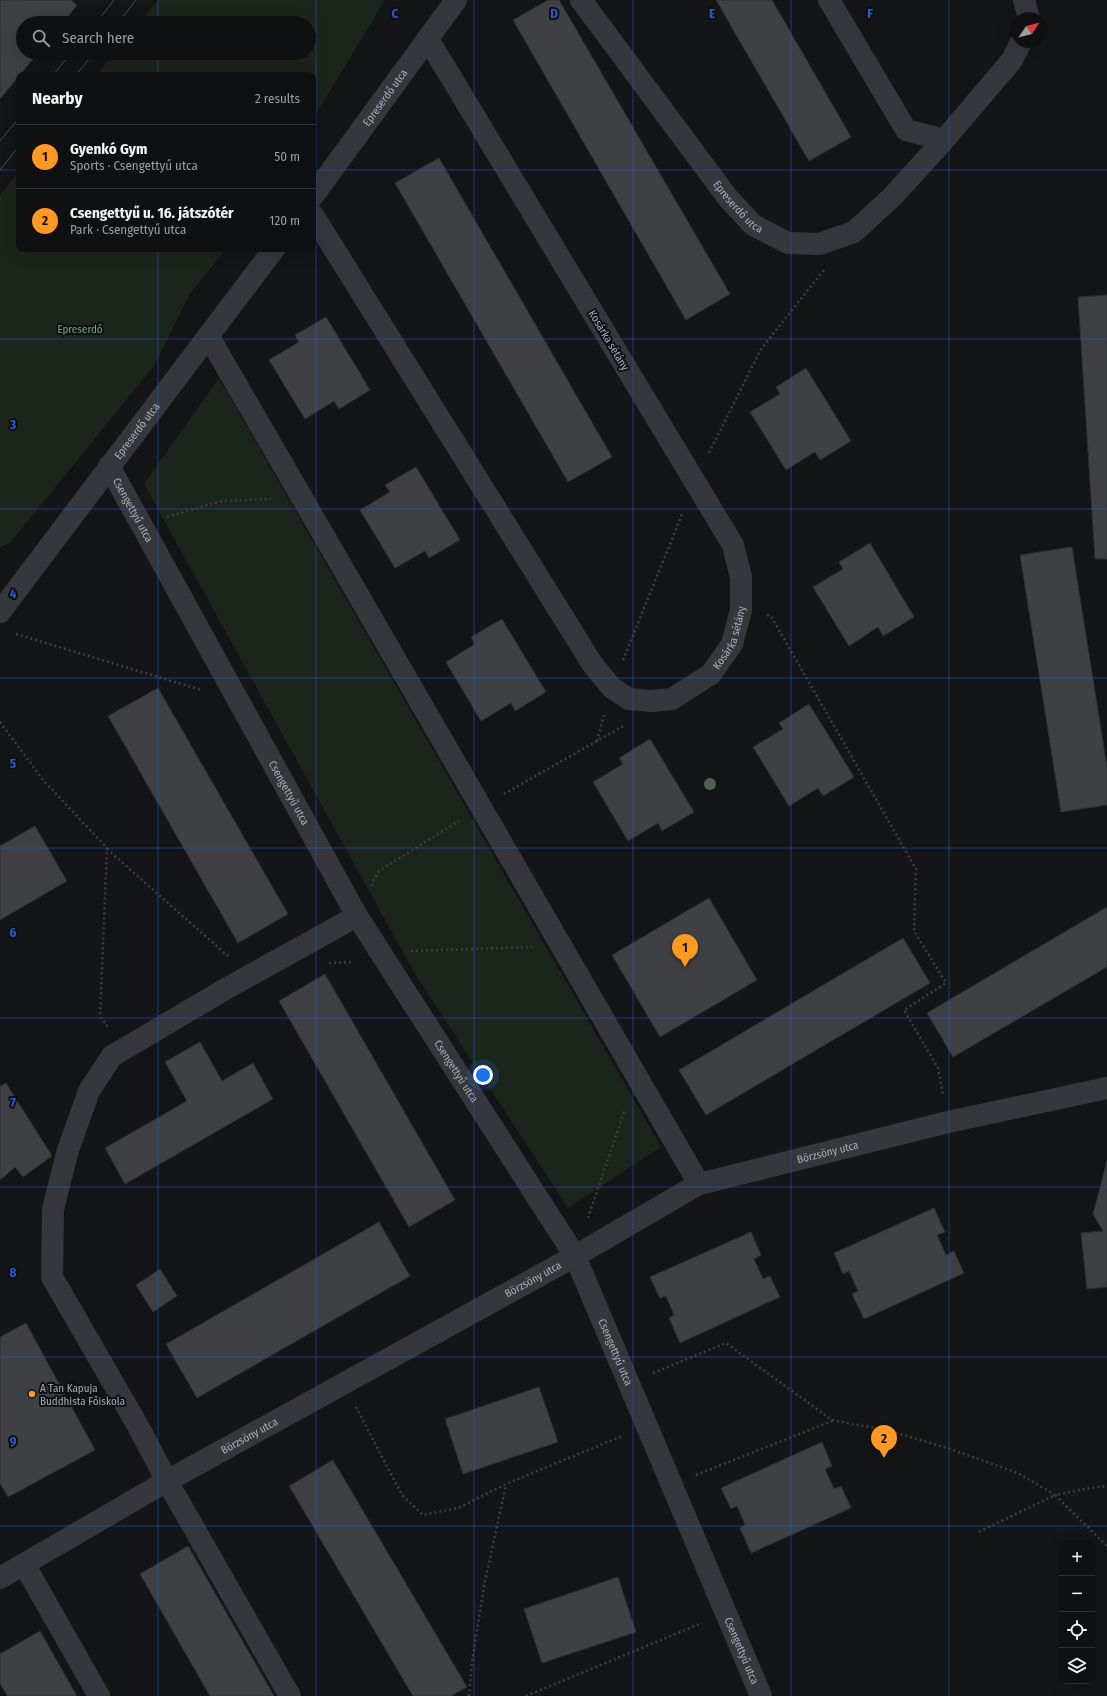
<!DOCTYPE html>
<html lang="en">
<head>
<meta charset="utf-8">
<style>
  body { margin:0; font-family:"Fira Sans Condensed",sans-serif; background:#1d1e1f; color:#f1f3f6 }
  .controls { position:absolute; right:12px; bottom:12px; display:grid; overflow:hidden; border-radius:8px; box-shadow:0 4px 16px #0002 }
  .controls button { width:36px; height:36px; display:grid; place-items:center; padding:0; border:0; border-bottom:1px solid #2f3031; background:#0f1011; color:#f1f3f6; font:20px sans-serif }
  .compass { position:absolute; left:1011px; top:12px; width:36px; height:36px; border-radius:50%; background:#0f1011; box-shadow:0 4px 16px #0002; rotate:55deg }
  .you { position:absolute; left:483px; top:1075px; width:14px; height:14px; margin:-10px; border:3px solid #fff; border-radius:50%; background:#1a73e8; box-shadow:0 0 0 6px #1a73e833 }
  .badge { display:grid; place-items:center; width:26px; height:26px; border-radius:50%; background:#ff9924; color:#111; font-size:13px; font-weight:700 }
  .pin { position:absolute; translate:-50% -33px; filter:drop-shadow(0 1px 2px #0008) }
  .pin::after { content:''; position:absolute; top:21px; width:14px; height:12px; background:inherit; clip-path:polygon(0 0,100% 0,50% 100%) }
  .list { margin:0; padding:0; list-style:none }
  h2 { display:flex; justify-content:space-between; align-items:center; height:52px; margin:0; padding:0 16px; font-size:17px }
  h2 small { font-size:13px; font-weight:400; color:#9b9d9f }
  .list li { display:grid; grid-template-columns:26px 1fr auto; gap:12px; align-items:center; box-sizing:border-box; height:64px; padding:0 16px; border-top:1px solid #2f3031 }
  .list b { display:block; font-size:15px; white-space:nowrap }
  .list p { margin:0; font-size:13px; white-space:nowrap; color:#9b9d9f }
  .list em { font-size:13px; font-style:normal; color:#9b9d9f }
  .icon { flex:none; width:22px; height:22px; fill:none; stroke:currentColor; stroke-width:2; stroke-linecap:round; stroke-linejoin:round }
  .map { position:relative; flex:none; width:1107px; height:1696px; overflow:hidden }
  .search { position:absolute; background:#0f1011; box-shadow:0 4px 16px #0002; left:16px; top:16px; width:300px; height:44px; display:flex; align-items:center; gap:10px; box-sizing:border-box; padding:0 14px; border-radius:22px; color:#9b9d9f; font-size:15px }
  .panel { position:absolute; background:#0f1011; box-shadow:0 4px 16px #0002; left:16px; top:72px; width:300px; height:180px; border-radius:8px }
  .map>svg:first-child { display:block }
  .green { fill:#1c251c }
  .building { fill:#3e4044; stroke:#2e2f33 }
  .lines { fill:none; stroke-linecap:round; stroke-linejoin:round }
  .path { stroke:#3b3e43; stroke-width:2.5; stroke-dasharray:2 3; stroke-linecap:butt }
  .minor { stroke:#35373c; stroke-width:22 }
  .tram { stroke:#484b51; stroke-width:1 }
  .tree { fill:#4e644d }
  .grid { fill:none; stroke:#2b58d5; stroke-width:1; stroke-opacity:0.55 }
  .poi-dot { fill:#ff9924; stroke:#0f1012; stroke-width:1.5 }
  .labels { text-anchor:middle; stroke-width:4; stroke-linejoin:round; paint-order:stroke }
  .street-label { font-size:11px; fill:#a5adb8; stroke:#0f1012 }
  .park-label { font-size:11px; fill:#7da57a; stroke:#0f1012 }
  .poi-label { font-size:11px; fill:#a5adb8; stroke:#0f1012; text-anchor:start }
  .grid-label { font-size:13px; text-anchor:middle; font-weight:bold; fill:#2b58d5; stroke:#0f1012; stroke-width:4; stroke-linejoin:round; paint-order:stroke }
</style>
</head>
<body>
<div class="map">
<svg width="1107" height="1696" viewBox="0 0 1107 1696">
  <rect width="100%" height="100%" fill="#141517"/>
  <path class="green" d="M158,0H385L313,119V75H97L115,53H309V23H140Z
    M19,171V249H226L189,295L153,367L10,543L0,547V195Z
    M219,378L661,1147L568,1208L415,974L144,484Z"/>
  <path class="building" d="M0,0H71L77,5L63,23H23V53H38L0,99Z
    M548,0H559L730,294L686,320L513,20Z
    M716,0H772L851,137L809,161Z
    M439,158L612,457L568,482L395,183Z
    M1107,295V559H1095L1078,297Z
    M326,317L370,390L339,409L334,401L305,419L269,360L299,342L295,335Z
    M806,368L851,441L820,460L815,452L786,470L750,412L780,394L776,387Z
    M416,467L460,540L429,558L425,551L395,568L360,510L390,492L385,485Z
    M870,543L914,617L883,636L878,627L849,646L813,587L843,569L839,562Z
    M1072,547L1107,767V805L1061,812L1020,555Z
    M502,619L546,692L515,711L511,703L481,721L446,662L475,644L471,637Z
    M158,688L288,914L238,943L108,716Z
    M809,704L854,777L823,796L818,788L789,806L753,747L783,729L779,723Z
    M650,739L694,812L662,831L658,823L628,841L593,782L623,764L619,758Z
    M35,826L67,881L0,920V846Z
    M709,898L757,980L660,1037L612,955Z
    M1107,907V967L953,1057L927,1013Z
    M903,938L930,983L706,1115L679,1070Z
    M325,974L455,1200L409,1227L279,1001Z
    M200,1042L222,1081L253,1063L273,1099L125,1184L105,1148L187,1101L165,1062Z
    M6,1083L52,1156L23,1177L15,1167L0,1180V1086Z
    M1107,1161V1287L1087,1289L1081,1233L1103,1231L1093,1214Z
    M934,1208L945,1232L937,1235L946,1255L954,1251L964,1273L864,1319L852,1294L858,1291L849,1271L843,1274L834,1253Z
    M379,1222L410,1276L197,1398L166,1344Z
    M751,1232L761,1255L754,1259L763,1279L770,1276L780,1297L680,1343L669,1318L674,1315L666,1296L660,1298L650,1277Z
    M160,1269L177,1296L153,1312L136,1285Z
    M26,1323L95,1450L8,1497L0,1483V1337Z
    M539,1387L558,1442L463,1474L445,1419Z
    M822,1442L832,1466L825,1469L834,1489L841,1486L851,1508L751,1553L740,1528L745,1525L737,1506L731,1509L721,1488Z
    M333,1460L467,1687L451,1696H413L289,1486Z
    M188,1546L274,1696H210L140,1574Z
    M618,1577L636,1632L542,1663L524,1609Z
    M40,1631L77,1696H7L0,1683V1654Z"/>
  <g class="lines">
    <path class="path" d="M709,453L761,349L824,270
      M167,517L222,501L271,499
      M767,615L771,616L916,869L914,931L946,983L904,1010L938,1068L943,1095
      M16,634L201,690
      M623,660L683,512
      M0,722L43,780L107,848L100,1017L108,1027
      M597,741L604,715
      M504,794L625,725
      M107,849L229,957
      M372,886L373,881L379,871L459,821
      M411,951L532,947
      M329,963L354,962
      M588,1218L625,1109
      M653,1373L726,1343L832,1420L890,1431L947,1448L1018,1473L1055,1495L1090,1488L1107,1486
      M356,1407L402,1495L423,1515L458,1508L506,1484L622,1436
      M696,1475L832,1421
      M979,1532L1055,1495L1107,1546
      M469,1696L472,1662L484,1586L506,1485
      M526,1696L702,1623"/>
    <g class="minor">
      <path id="s1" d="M581,0L728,198L753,225L788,243L819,244L854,232L893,196L944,140"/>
      <path d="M829,0L906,130L944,140L1012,60L1021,42"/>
      <path d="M1024,0L1029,18"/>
      <path id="s2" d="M313,196L456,0"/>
      <path id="s3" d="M313,215L593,665L612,688L629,699L651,701L672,699L711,674L732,644L741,610V577L733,545L428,39"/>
      <path d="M209,337L699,1184"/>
      <path id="s4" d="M109,466L357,916L575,1256L761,1696"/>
      <path id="s5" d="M0,612L274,249"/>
      <path d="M24,1564L99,1696"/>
      <path id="s6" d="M0,1578L167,1481L575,1256L699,1184L948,1122L1107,1088"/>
      <path d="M290,1696L167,1481L138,1426L52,1277L53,1209L68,1150L89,1091L112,1056L229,987L357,916"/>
    </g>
    <path class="tram" d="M96,23L114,0
      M118,23L136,0
      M53,75L71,53
      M76,75L94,53
      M0,141L19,118
      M0,170L19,146"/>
  </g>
  <circle class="tree" cx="710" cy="784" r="6"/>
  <path class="grid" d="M158,0V23M316,0V1696M474,0V1696M633,0V1696M791,0V1696M949,0V1696M158,53V75M0,170H19M313,170H1107M158,249V1696M0,339H1107M0,509H1107M0,678H1107M0,848H1107M0,1018H1107M0,1187H1107M0,1357H1107M0,1526H1107"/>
  <circle class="poi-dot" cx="32" cy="1394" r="4"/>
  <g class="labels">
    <g class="street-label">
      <text dy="4" stroke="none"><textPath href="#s2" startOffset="122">Epreserdő utca</textPath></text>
      <text dy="4" stroke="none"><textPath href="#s1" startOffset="260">Epreserdő utca</textPath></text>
      <text transform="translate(609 340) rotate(59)" y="4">Kosárka sétány</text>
      <text dy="4" stroke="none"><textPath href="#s5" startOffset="227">Epreserdő utca</textPath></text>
      <text dy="4" stroke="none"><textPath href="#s4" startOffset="50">Csengettyű utca</textPath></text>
      <text dy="4" stroke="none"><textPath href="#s3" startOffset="711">Kosárka sétány</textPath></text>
      <text dy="4" stroke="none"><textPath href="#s4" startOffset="373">Csengettyű utca</textPath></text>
      <text dy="4" stroke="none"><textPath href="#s4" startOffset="698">Csengettyű utca</textPath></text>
      <text dy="4" stroke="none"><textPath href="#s6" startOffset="935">Börzsöny utca</textPath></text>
      <text dy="4" stroke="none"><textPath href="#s6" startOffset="611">Börzsöny utca</textPath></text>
      <text dy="4" stroke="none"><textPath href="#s4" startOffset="1022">Csengettyű utca</textPath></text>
      <text dy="4" stroke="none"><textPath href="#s6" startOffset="287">Börzsöny utca</textPath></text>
      <text dy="4" stroke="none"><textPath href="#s4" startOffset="1346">Csengettyű utca</textPath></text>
    </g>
    <g class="park-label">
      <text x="80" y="333">Epreserdő</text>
    </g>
    <g class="poi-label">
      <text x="40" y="1392">A Tan Kapuja<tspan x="40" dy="13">Buddhista Főiskola</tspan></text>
    </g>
  </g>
  <g class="grid-label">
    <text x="395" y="18">C</text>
    <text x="554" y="18">D</text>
    <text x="712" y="18">E</text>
    <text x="870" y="18">F</text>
    <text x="13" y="429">3</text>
    <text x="13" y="598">4</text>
    <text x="13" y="768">5</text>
    <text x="13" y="937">6</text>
    <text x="13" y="1107">7</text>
    <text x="13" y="1277">8</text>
    <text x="13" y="1446">9</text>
  </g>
</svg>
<div class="controls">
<button>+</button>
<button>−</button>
<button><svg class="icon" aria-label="locate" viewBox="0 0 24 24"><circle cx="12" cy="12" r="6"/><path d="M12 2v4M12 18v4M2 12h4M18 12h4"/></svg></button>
<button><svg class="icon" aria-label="layers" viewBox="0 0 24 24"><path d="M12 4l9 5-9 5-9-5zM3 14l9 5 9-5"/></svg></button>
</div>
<svg class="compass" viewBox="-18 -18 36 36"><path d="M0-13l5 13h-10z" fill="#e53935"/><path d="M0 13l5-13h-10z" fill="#9b9d9f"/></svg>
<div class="you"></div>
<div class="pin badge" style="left:685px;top:967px">1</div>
<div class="pin badge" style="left:884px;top:1458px">2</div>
<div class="search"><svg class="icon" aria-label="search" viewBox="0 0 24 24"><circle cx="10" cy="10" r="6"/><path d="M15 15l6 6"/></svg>Search here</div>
<section class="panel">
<h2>Nearby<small>2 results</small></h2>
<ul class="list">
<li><span class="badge">1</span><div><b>Gyenkó Gym</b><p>Sports · Csengettyű utca</p></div><em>50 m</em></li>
<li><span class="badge">2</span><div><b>Csengettyű u. 16. játszótér</b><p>Park · Csengettyű utca</p></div><em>120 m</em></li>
</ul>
</section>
</div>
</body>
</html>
